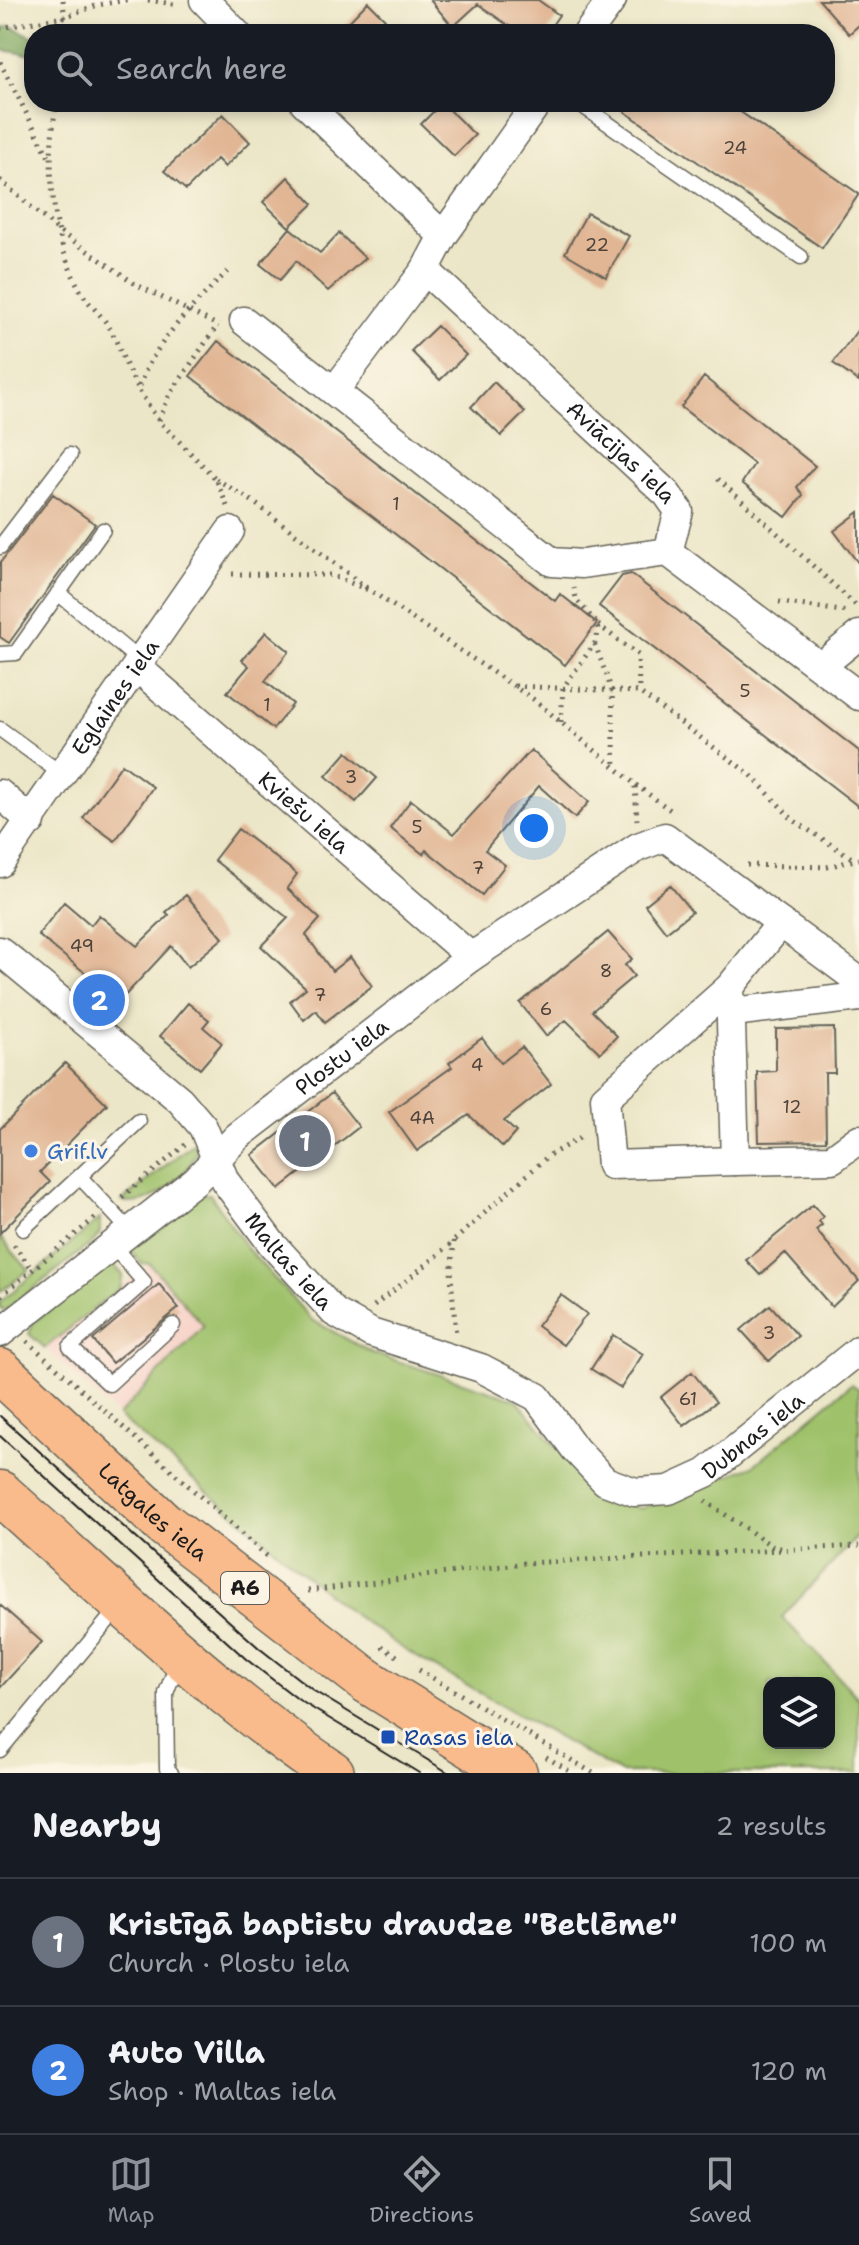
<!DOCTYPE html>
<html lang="en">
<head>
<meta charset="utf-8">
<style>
  body { margin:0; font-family:"Shantell Sans",sans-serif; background:#242831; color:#f1f3f6 }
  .controls { position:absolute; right:24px; bottom:24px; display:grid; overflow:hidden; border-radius:16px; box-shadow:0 4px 12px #0003 }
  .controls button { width:72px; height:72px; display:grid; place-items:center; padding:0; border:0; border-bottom:2px solid #363941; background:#171b24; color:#f1f3f6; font:40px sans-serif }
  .you { position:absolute; left:534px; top:828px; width:28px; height:28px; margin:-20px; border:6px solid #fff; border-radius:50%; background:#1a73e8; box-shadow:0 0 0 12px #1a73e833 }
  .badge { display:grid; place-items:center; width:52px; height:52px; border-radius:50%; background:#8c9099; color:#fff; font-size:26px; font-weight:700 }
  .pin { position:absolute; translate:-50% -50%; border:4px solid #fff; box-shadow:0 2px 8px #0006 }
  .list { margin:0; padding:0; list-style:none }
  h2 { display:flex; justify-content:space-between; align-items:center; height:104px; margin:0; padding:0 32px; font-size:34px }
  h2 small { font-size:26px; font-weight:400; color:#9ea1a6 }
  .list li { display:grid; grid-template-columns:52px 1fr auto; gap:24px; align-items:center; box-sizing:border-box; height:128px; padding:0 32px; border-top:2px solid #363941 }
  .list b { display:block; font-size:30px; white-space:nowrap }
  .list p { margin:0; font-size:26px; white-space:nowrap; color:#9ea1a6 }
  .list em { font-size:26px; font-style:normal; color:#9ea1a6 }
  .icon { flex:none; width:44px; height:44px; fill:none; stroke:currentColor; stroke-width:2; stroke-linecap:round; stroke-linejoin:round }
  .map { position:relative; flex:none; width:859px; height:1773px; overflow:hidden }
  .search { position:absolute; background:#171b24; box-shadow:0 4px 12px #0003; left:24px; right:24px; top:24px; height:88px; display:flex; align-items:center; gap:20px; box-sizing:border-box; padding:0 28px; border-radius:32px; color:#9ea1a6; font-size:30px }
  .sheet { height:360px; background:#171b24 }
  nav { display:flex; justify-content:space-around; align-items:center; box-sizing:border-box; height:112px; border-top:2px solid #363941; background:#171b24; font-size:22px; color:#9ea1a6 }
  nav a { display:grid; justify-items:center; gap:4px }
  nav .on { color:#8c9099 }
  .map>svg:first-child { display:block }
  .built { fill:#f7d1c8 }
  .green { fill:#9fc16a; stroke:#5e6e43; stroke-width:2; fill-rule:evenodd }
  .forest { fill:#7fa75e; stroke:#4e623d; stroke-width:2 }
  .building { fill:#e1b694 }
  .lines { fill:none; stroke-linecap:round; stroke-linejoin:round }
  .lane-casing { stroke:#656358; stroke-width:17 }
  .street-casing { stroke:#656358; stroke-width:31 }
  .highway-casing { stroke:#656358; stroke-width:47 }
  .path { stroke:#656358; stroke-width:5; stroke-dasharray:2 6; stroke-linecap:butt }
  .lane { stroke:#fff; stroke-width:14 }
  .street { stroke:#fff; stroke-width:28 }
  .highway { stroke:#fabb8c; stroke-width:44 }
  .tram { stroke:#1c1c1c; stroke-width:2 }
  .shop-dot { fill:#3f7fe0; stroke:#fcf5e5; stroke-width:3 }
  .transit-dot { fill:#1a4fb4; stroke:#fcf5e5; stroke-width:3 }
  .labels { text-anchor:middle; stroke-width:6; stroke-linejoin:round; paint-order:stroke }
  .number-label { font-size:18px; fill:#4d423a }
  .shield { fill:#fcf5e5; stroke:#5f5d58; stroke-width:2 }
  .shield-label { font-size:20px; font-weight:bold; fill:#1c1c1c }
  .street-label { font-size:22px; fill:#1c1c1c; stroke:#fcf5e5 }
  .shop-label { font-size:22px; fill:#366cbe; stroke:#fcf5e5; text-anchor:start }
  .transit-label { font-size:22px; fill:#164399; stroke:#fcf5e5; text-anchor:start }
</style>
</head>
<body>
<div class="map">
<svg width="859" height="1773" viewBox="0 0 859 1773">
  <rect width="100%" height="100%" fill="#fcf5e5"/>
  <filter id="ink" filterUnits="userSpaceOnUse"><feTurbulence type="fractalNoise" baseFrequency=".0125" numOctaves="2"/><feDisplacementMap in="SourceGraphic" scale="16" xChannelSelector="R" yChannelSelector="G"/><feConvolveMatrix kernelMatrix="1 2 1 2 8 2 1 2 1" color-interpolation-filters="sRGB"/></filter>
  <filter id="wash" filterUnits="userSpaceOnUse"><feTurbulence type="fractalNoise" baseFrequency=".006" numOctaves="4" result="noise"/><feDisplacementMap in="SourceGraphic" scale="32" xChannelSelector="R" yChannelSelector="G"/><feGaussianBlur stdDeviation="1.8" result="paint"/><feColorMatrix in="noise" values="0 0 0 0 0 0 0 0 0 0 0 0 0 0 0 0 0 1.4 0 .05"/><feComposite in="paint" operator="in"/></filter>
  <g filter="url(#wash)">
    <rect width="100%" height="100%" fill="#ece6c8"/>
    <path class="built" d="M150,1264L205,1325L118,1416L45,1348Z"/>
    <path class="green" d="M197,1140C201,1169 148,1212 122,1201Z
      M210,1194L246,1247L312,1320L372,1353L516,1399L587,1483L640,1509L753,1466L851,1384L859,1389V1535L782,1617L859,1699V1773H620L408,1652L347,1610L118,1416L204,1326L150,1264L141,1263L129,1247L191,1195ZM769,1683H829V1743H769Z
      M100,1219V1233L94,1241L10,1307L4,1311L0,1308V1302Z
      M0,1237L29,1270L0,1292Z
      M113,1264L123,1275L120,1288L45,1348L29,1334L33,1323L101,1267Z"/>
    <path class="forest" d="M10,26L34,37V55L0,50V29Z"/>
    <g id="blocks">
      <path class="building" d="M430,0H538L559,15L546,34H520L478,4L453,27Z
        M819,0H859V25L849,34Z
        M368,2L385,19L370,34H337Z
        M611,102H726L859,194L822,248Z
        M442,103L475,135L454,156L421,124Z
        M223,114L250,142L225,167L217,159L186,190L164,171Z
        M288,177L313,204L289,227L263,202Z
        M587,213L629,236L606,277L565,253Z
        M290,228L320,253L339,233L365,258L328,291L296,261L280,280L260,264Z
        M437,326L466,355L440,380L411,351Z
        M859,328V382L833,363Z
        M218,341L555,601L560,594L597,623L565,665L190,376Z
        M704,377L815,466L797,487L803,495L786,517L742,483L754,464L681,407Z
        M494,382L525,412L501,436L471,407Z
        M53,494L95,524L9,643L0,637V563Z
        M859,512V564L834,531Z
        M631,574L859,751V807L599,606L622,576Z
        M266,632L289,651L265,681L293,704L273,729L227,692L249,666L242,660Z
        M531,750L589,802L575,818L539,786L485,850L505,865L482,895L426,850L423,854L390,828L411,800L454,834Z
        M347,752L377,778L356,802L326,776Z
        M122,764L153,787L115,841L83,818Z
        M238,829L297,874L287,888L320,919L306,935L332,971L350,957L372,986L325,1022L316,1010L304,1020L290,1001L306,988L261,946L288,918L214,860Z
        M670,885L692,912L666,932L645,905Z
        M186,895L223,938L188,967L171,946L106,1016L79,994L93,979L38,935L64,902L91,925L99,915L137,946L169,915L166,912Z
        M608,932L632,959L625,965L634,976L592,1011L617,1036L600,1053L566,1020L546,1036L520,1003Z
        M188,1003L209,1020L203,1027L222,1043L200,1069L160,1036Z
        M834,1028L835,1073H825L826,1141L759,1142L757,1072L776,1071V1029Z
        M482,1038L501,1063L522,1047L551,1084L504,1121L516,1132L503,1147L469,1115L417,1151L389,1112L452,1067L449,1063Z
        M65,1063L107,1104L40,1172L50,1182L0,1233V1129Z
        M332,1093L359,1127L279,1189L252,1155Z
        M813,1205L823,1217L819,1221L822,1225L816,1230L859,1281L832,1307L785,1253L760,1275L746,1260Z
        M159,1284L179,1308L112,1363L93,1340Z
        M561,1295L587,1314L563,1345L537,1326Z
        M770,1305L798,1336L769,1361L741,1330Z
        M613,1335L643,1354L621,1388L591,1369Z
        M692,1372L716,1402L684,1426L661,1397Z
        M0,1605L42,1642L0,1688Z"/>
    </g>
  </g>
  <g filter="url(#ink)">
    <use href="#blocks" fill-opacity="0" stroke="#656358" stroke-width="2"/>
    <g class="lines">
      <g class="lane-casing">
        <path id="lane" d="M577,102L801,257
          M0,547L70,455
          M58,593L129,652L138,668
          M0,654L16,653L103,530
          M0,729L63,775
          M80,1177L131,1232
          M23,1229L139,1121
          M113,1246L144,1282L70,1347L109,1384L173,1325
          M0,1750L119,1607
          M171,1773L167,1769L166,1693L179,1659"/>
      </g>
      <g class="street-casing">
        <g id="street">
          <path d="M204,0L237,34"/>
          <path d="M587,34L612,0"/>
          <path d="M304,102L443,236"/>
          <path id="s1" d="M425,270L667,494L679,511L668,552"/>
          <path d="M244,321L552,562L582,564L668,552"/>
          <path d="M335,390L425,270L443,236L538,102"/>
          <path d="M668,552L859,696"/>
          <path d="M821,666L859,635"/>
          <path id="s2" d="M138,668L471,957"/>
          <path d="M0,794L31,821"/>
          <path id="s3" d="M0,863L230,531"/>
          <path d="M781,923L730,987L735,1161L832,1159L859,1139"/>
          <path id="s4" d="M0,951L180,1100L203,1127L225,1181L272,1244L334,1312L371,1333L481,1368L537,1397L575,1449L605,1481L635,1492L669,1490L706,1473L859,1350"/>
          <path d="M730,987L605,1098L611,1165L735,1161"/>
          <path d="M733,1012L859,997"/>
          <path id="s5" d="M0,1333L196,1180L238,1136L471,957L638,847L665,837L859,981"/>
        </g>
      </g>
      <g class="highway-casing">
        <g id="highway">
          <path id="s6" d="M0,1371L164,1524L367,1681L515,1773"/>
          <path d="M0,1493C108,1589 212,1692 332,1773"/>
        </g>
      </g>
      <path class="path" d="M63,0L66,34
        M148,0L179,5
        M0,28L64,17L98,5L127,0
        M0,62L51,161
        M57,102C45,159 51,236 79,288C87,304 104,316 112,332C121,351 127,370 138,388
        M0,180L60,232L137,285L219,326
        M159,420L170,394L217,326
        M216,479L252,501L367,588
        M718,479L859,608
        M227,506L216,479L159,421L138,389C155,340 195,304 231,268
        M232,574L330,575L371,591L533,699L635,784L637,820
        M779,602L848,612
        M598,625L638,655L639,692
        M595,644L612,691L615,767
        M515,686L639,692L751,775L793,820L855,860
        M561,722L563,688L597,640L598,625L576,599L574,588
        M636,785L673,812
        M747,865L827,867L859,859
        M122,1197L185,1145
        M454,1241L451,1276L456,1335
        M14,1245L32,1269
        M1,1296L95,1218
        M374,1306L437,1256L548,1156L583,1136
        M27,1341L270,1559
        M705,1501L772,1546L785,1549
        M308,1591L525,1563L859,1546
        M382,1646L400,1658
        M419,1670L593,1773
        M546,1757L573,1773"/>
      <use href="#lane" class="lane"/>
      <use href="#street" class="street"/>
      <use href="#highway" class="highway"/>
      <path class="tram" d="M0,1416L259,1648L314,1691L449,1773
        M0,1436L246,1659L299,1700L419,1773"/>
    </g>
  </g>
  <circle class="shop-dot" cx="31" cy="1151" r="8"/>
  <rect class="transit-dot" x="380" y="1729" width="16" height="16" rx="4"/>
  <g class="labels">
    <g class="number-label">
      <text x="735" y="154">24</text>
      <text x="597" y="251">22</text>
      <text x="396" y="510">1</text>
      <text x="745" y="697">5</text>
      <text x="267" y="711">1</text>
      <text x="351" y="783">3</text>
      <text x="417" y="833">5</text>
      <text x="478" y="874">7</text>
      <text x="82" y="952">49</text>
      <text x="606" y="977">8</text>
      <text x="320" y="1001">7</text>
      <text x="546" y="1015">6</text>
      <text x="477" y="1071">4</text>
      <text x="792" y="1113">12</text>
      <text x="422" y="1124">4A</text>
      <text x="769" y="1339">3</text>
      <text x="688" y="1405">61</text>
    </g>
    <rect class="shield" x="221" y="1572" width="48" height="32" rx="6"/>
    <g class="shield-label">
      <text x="245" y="1595">A6</text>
    </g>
    <g class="street-label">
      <text dy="8" stroke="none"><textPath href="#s1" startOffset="268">Aviācijas iela</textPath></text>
      <text dy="8" stroke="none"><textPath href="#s3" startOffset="202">Eglaines iela</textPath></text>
      <text dy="8" stroke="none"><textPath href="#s2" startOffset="220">Kviešu iela</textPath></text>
      <text dy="8" stroke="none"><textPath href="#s5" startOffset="440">Plostu iela</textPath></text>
      <text dy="8" stroke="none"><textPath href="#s4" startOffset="430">Maltas iela</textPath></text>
      <text dy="8" stroke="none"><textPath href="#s4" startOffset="994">Dubnas iela</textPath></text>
      <text dy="8" stroke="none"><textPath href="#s6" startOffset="208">Latgales iela</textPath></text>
    </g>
    <g class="shop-label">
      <text x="47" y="1159">Grif.lv</text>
    </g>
    <g class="transit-label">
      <text x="404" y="1745">Rasas iela</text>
    </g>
  </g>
</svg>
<div class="controls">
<button><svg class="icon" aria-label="layers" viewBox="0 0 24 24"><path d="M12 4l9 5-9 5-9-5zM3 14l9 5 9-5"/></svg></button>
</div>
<div class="you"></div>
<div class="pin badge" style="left:305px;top:1141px;background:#6b7280">1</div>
<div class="pin badge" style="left:99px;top:1000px;background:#3f7fe0">2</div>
<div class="search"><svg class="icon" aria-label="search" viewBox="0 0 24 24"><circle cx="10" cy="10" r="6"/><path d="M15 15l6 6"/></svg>Search here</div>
</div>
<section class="sheet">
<h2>Nearby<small>2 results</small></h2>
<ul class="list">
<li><span class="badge" style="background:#6b7280">1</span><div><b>Kristīgā baptistu draudze &quot;Betlēme&quot;</b><p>Church · Plostu iela</p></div><em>100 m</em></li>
<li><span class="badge" style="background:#3f7fe0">2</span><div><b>Auto Villa</b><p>Shop · Maltas iela</p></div><em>120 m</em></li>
</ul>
</section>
<nav>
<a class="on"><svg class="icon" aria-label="map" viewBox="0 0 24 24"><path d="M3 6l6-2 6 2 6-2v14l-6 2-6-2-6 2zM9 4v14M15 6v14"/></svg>Map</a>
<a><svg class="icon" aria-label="directions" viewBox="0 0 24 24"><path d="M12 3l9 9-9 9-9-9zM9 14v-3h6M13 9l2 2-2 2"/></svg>Directions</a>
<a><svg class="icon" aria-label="saved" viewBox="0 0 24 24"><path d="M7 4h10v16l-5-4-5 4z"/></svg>Saved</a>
</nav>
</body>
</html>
